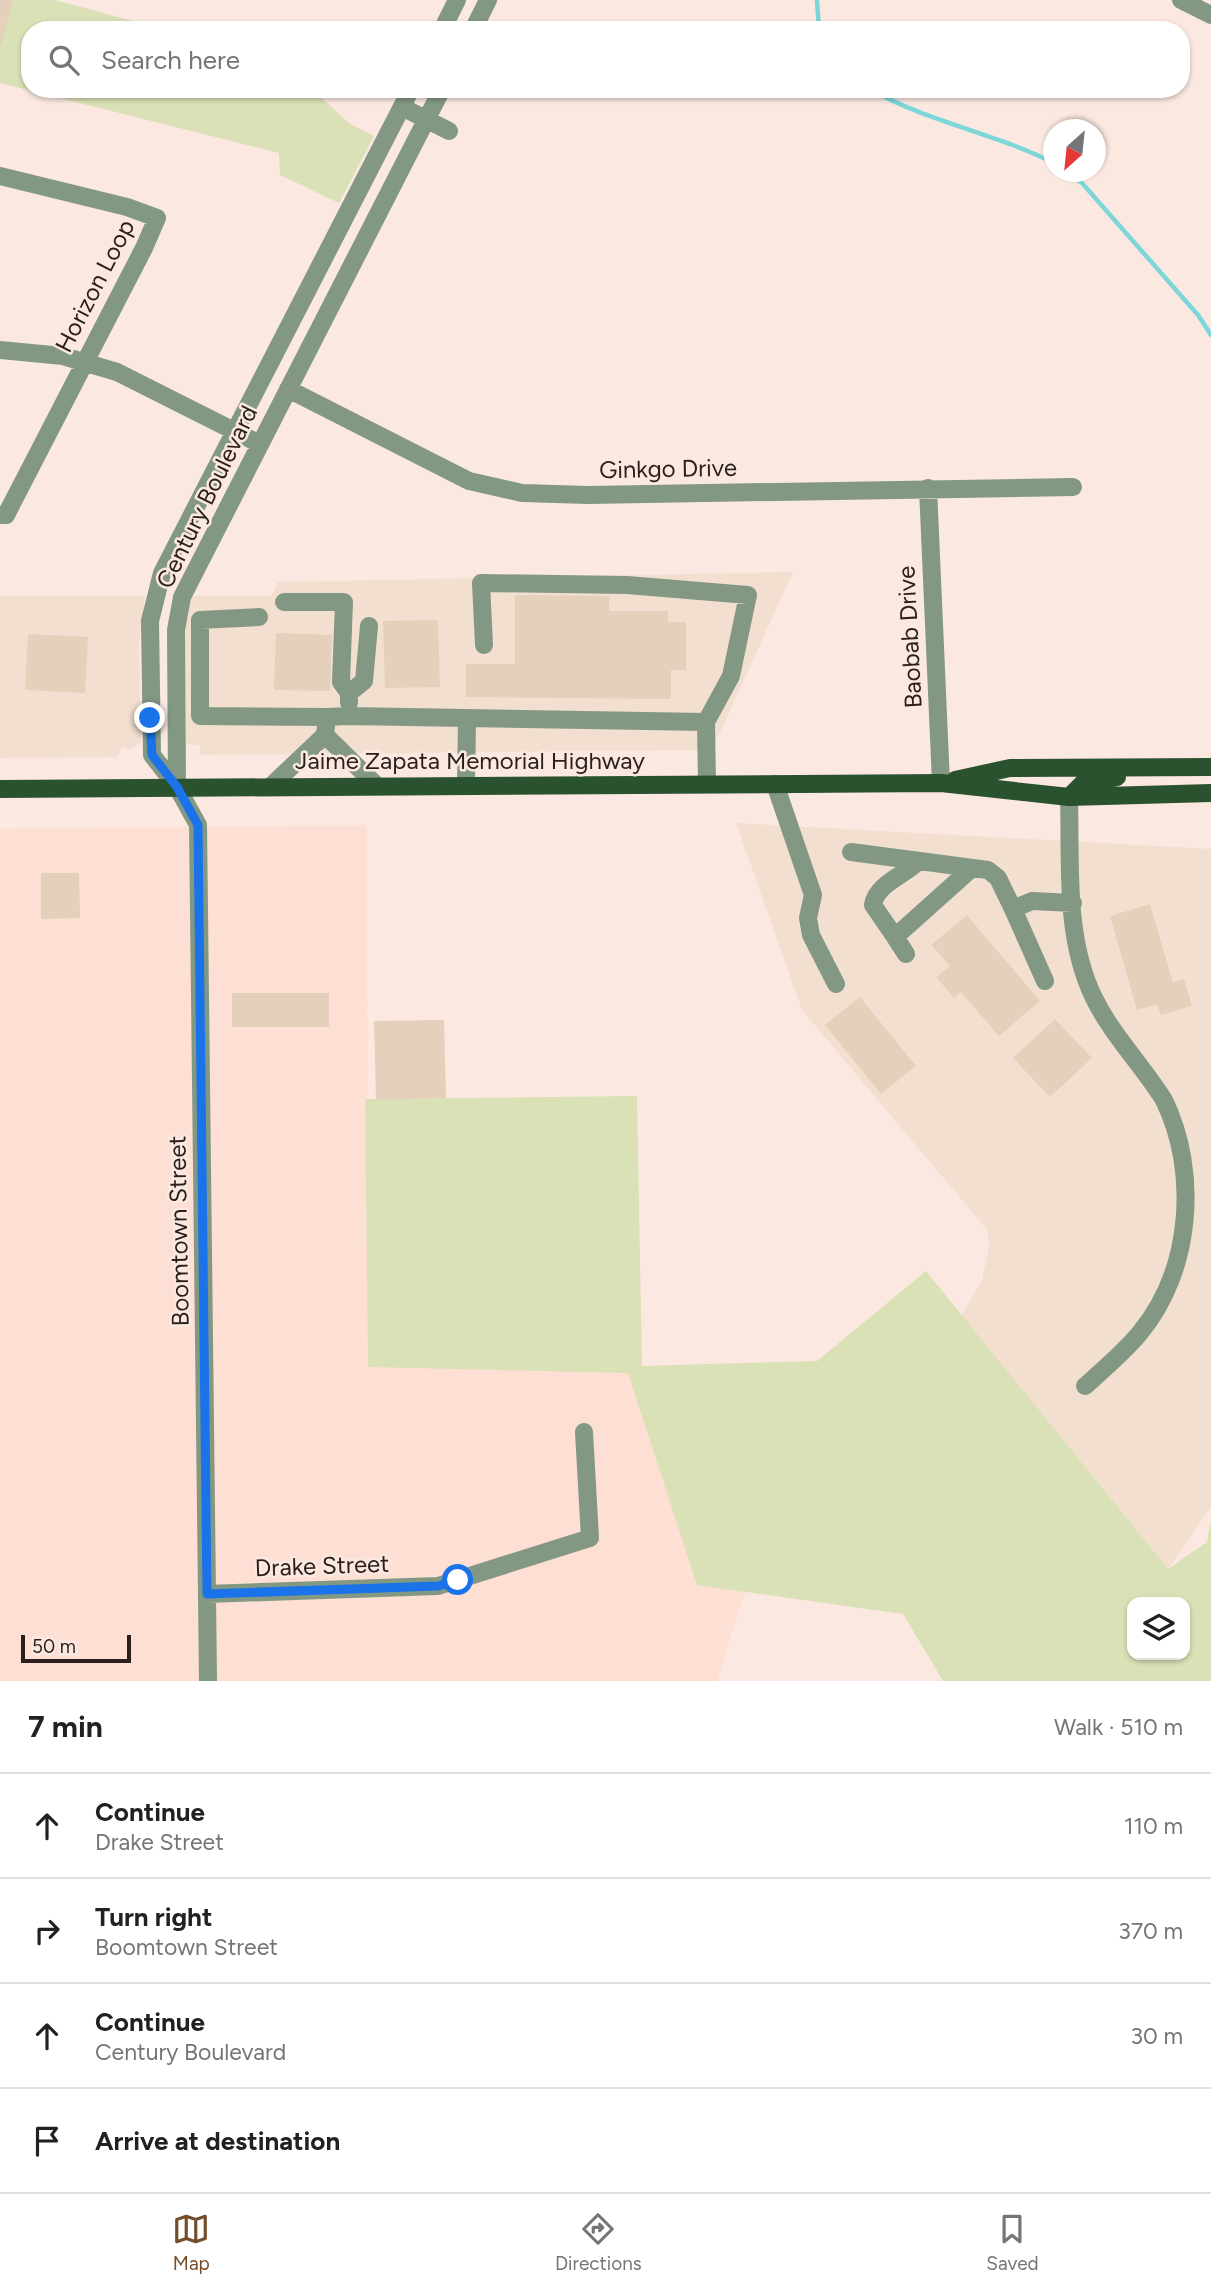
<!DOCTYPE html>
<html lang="en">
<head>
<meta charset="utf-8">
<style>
  body { margin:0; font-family:Figtree,sans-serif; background:#f2f2f2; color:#202124 }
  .controls { position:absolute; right:21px; bottom:21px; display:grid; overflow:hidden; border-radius:14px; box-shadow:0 2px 5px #0004 }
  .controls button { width:63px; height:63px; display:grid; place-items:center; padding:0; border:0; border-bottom:2px solid #e0e0e0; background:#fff; color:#202124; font:35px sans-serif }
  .compass { position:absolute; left:1043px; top:119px; width:63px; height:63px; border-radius:50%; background:#fff; box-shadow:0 2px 5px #0004; rotate:207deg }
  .scale { position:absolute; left:21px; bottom:18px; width:110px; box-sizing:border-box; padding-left:7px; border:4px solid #2a1f1b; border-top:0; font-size:19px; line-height:24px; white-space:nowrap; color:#2a1f1b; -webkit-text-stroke:5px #fbe9e1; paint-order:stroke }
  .stop { position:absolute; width:21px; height:21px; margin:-16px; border:5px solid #1a73e8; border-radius:50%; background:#fff }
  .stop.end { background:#1a73e8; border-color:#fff; box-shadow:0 2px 7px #0008 }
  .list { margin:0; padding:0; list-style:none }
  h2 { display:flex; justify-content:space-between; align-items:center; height:91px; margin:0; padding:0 28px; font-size:30px }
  h2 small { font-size:23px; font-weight:400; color:#757577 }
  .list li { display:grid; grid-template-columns:46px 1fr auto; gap:21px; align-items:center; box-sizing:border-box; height:105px; padding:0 28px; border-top:2px solid #e0e0e0 }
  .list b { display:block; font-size:26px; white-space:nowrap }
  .list p { margin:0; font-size:23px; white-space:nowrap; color:#757577 }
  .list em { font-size:23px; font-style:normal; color:#757577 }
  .icon { flex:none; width:38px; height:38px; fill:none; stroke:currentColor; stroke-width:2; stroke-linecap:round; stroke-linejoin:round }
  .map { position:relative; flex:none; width:1211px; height:1681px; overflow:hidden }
  .search { position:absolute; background:#fff; box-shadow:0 2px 5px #0004; left:21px; right:21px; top:21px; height:77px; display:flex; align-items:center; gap:18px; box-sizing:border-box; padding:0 24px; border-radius:28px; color:#757577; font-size:26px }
  .sheet { height:511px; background:#fff }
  nav { display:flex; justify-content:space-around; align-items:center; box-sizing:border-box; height:98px; border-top:2px solid #e0e0e0; background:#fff; font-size:19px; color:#757577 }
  nav a { display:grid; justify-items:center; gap:4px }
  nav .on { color:#744d2a }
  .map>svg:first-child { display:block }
  .commercial { fill:#f3dfd0 }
  .built { fill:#fddfd3 }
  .green { fill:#dbe1b6; fill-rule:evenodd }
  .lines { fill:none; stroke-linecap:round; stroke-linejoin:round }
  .stream { stroke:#7dd6d8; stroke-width:4.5 }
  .building { fill:#e4d0bb }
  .minor { stroke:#839883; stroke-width:18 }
  .major { stroke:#2b522f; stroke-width:18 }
  .route { stroke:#1a73e8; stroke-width:9 }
  .labels { text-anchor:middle; stroke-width:5; stroke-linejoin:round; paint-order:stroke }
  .street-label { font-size:24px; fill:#2a1f1b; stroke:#fbe9e1 }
</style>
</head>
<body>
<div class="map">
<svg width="1211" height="1681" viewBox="0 0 1211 1681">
  <rect width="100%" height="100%" fill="#fbe9e1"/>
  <path class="commercial" d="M793,572L712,750L199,755L200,745L186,744L184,627L191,596H271L278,582Z
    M0,596H145L139,646L141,742L132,749L122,748L117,757L0,758Z
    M736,823L1211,849V1507L1168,1569L961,1317L982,1280L989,1248L988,1231L802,1010Z"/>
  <path class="built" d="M367,825L368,1366H642L817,1361L717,1681H0V829Z"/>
  <path class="green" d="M0,0H55L167,30H30V89H312L350,124L374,136L339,203L280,175L279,153L0,83Z
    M637,1096L642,1366L817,1361L926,1271L1168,1569L1207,1542L1211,1519V1681H943L903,1614L697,1585L628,1373L368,1367L365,1099ZM1132,1602H1185V1655H1132Z"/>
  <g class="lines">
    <path class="stream" d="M817,0L819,30
      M870,89C927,122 995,133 1054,163
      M1066,172L1082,183L1198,315L1211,335"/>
  </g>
  <path class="building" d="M0,0H13L1,45H0Z
    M515,595L609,596V611H668V622H686V670H671V699L466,697V664H515Z
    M438,620L440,687L385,688L383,621Z
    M276,633L332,635L330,691L274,690Z
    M28,634L88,637L85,693L25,690Z
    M41,873H79L80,918L41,919Z
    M1150,904L1173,983L1184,979L1192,1006L1161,1015L1157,1004L1137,1010L1110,916Z
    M967,915L1040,1001L999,1036L961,992L954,998L936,977L950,966L931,945Z
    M232,993H329V1027H232Z
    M860,997L916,1066L881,1094L825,1025Z
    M1055,1019L1092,1058L1050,1097L1013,1058Z
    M444,1020L446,1098L376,1100L374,1021Z"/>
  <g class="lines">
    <path class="minor" d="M1181,0L1211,15
      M442,30L457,0
      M473,30L488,0
      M402,107L449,131
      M0,176L127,207L157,218L144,248L6,515H0
      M0,350L63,356L117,372L260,444
      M288,389L469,481L522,493L588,495L1073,487
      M928,488L941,783
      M284,602H344L341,682L349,693
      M259,617L200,620V716L327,717
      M484,645L481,583L627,585L748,595L731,676L706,722
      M349,703V693L364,681L369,626
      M325,735L377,786
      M775,784L813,895L808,918L811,935L836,984
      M466,785L467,719
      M177,787L176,630L182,597L442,89
      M270,787L325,735L327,717L348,716L706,722L707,784
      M1069,797C1071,863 1064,937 1094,998C1112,1035 1142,1065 1164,1100C1199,1172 1192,1271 1139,1334C1123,1353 1104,1369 1085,1386
      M851,852L988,870L998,878L1013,909L1032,901L1073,903
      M919,861C905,875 876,884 873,905L895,937L972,868
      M1013,909L1045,981
      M895,937L906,954
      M207,1594L438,1586L590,1538L584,1432
      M208,1681L198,825L177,787L152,755L150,621L162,573L411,89"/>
    <path class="major" d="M955,780L1010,768L1211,767
      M0,789L941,783L1069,797L1211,793
      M1069,797L1084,782L1117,777"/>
  </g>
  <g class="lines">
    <path class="route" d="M150,718L152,755L177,787L198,825L207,1594L438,1586L458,1580"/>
  </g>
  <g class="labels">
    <g class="street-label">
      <text transform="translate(95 286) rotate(-63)" y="8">Horizon Loop</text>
      <text transform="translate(668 469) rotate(-1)" y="8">Ginkgo Drive</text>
      <text transform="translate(207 497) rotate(-64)" y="8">Century Boulevard</text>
      <text transform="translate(910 637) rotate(-93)" y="8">Baobab Drive</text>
      <text x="470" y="769">Jaime Zapata Memorial Highway</text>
      <text transform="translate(179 1231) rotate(-91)" y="8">Boomtown Street</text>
      <text transform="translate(322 1566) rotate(-2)" y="8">Drake Street</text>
    </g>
  </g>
</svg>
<div class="controls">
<button><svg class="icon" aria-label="layers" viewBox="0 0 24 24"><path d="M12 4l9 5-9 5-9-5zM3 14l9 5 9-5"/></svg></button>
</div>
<svg class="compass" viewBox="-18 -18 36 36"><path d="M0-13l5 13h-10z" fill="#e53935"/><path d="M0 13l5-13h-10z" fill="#757577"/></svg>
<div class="scale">50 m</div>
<div class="stop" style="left:458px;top:1580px"></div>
<div class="stop end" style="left:150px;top:718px"></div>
<div class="search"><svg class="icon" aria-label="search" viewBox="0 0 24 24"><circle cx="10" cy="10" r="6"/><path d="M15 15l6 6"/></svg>Search here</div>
</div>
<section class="sheet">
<h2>7 min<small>Walk · 510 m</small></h2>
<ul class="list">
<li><svg class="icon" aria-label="ahead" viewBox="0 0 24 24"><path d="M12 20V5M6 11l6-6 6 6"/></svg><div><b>Continue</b><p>Drake Street</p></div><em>110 m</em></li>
<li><svg class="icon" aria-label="right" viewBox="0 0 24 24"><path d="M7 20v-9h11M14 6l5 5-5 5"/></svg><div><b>Turn right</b><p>Boomtown Street</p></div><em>370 m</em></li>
<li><svg class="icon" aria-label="ahead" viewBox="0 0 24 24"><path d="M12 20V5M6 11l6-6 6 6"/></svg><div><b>Continue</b><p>Century Boulevard</p></div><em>30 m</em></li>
<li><svg class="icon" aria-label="arrive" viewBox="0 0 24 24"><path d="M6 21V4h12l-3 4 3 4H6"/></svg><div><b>Arrive at destination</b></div></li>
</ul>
</section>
<nav>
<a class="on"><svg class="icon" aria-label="map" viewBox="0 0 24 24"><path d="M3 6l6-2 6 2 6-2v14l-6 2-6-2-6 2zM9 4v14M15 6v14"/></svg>Map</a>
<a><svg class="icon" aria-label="directions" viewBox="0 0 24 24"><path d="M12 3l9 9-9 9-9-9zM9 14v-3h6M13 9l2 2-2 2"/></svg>Directions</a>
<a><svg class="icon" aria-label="saved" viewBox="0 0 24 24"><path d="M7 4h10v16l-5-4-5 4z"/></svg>Saved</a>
</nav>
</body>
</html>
